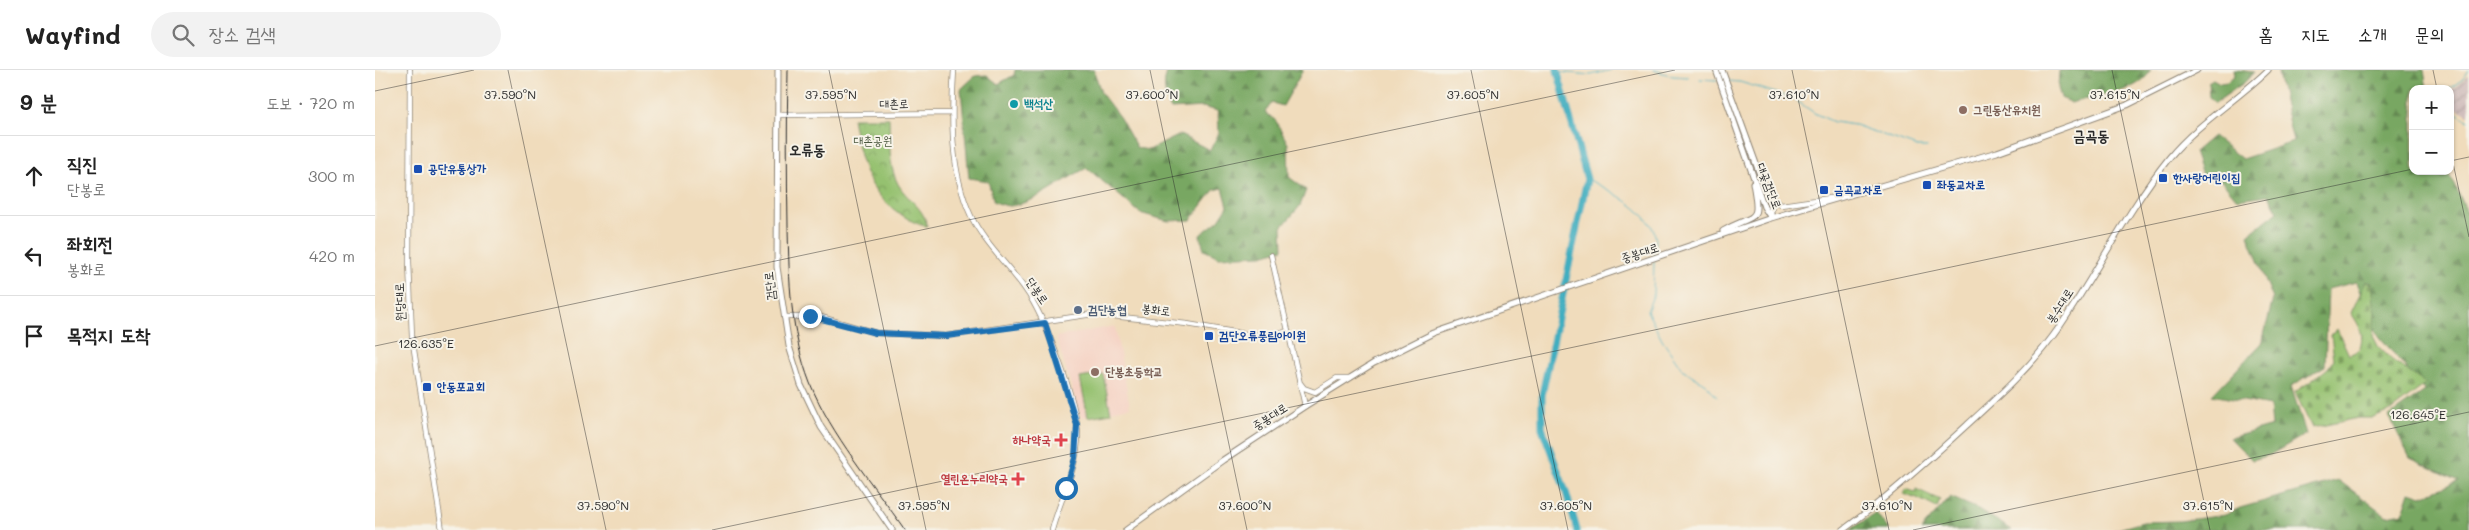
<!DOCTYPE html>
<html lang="ko">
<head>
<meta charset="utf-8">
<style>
  body { margin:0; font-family:Mali,"Poor Story",sans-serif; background:#f2f2f2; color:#222 }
  .controls { position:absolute; right:15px; top:15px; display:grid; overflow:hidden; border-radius:10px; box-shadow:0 1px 4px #0004 }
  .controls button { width:45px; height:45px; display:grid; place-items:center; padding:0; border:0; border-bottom:1px solid #e0e0e0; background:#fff; color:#222; font:25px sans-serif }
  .stop { position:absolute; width:15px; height:15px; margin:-11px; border:4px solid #1f6fb2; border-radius:50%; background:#fff }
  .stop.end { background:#1f6fb2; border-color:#fff; box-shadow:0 1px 5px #0008 }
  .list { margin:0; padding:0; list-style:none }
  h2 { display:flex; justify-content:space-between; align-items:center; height:65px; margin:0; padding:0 20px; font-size:21px }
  h2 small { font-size:16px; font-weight:400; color:#767676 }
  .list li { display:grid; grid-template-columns:32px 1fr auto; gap:15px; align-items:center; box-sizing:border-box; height:80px; padding:0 20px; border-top:1px solid #e0e0e0 }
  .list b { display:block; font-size:19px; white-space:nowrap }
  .list p { margin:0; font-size:16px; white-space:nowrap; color:#767676 }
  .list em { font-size:16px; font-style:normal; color:#767676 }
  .icon { flex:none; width:28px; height:28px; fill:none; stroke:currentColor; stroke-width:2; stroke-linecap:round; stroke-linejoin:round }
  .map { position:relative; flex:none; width:2094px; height:460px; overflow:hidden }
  header { display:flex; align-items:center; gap:30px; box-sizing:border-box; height:70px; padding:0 25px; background:#fff; border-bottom:1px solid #e0e0e0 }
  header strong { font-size:24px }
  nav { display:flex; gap:28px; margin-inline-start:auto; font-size:18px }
  .search { width:350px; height:45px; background:#f2f2f2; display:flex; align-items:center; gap:12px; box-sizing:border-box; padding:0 18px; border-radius:28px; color:#767676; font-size:19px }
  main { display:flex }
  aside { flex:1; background:#fff }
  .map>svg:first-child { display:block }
  .built { fill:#f5d2c3 }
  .industrial { fill:url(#industrial-furrows) }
  .grass { fill:url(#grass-dots); stroke:#60764d }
  .forest { fill:url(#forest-firs); stroke:#526946 }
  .cemetery { fill:url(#cemetery-stones); stroke:#60764d }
  .park { fill:url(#park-crowns); stroke:#60764d }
  .pitch { fill:#95c16f; stroke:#60764d }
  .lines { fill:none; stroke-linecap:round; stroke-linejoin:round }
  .stream { stroke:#42aec0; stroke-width:1 }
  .river { stroke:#42aec0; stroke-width:7 }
  .tertiary-casing { stroke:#8e8474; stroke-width:6 }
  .secondary-casing { stroke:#8e8474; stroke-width:7 }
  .tertiary { stroke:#fff; stroke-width:4.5 }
  .secondary { stroke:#fff; stroke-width:5 }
  .tram { stroke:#2b2b2b; stroke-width:1 }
  .route { stroke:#1f6fb2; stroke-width:6 }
  .ticks { fill:none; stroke:#2b2b2b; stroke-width:1; stroke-opacity:0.45 }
  .culture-dot { fill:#0f9aa8; stroke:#f7f3e8; stroke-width:2 }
  .education-dot { fill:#8d6e63; stroke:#f7f3e8; stroke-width:2 }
  .transit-dot { fill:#1a4fb4; stroke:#f7f3e8; stroke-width:2 }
  .service-dot { fill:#5c6f8a; stroke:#f7f3e8; stroke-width:2 }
  .health-dot { fill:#e0444e; stroke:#f7f3e8; stroke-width:2 }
  .labels { text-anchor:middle; stroke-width:4; stroke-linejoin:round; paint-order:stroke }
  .street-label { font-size:12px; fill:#2b2b2b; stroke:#f7f3e8 }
  .culture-label { font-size:12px; font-weight:bold; fill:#0d838f; stroke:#f7f3e8; text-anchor:start }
  .education-label { font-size:12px; font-weight:bold; fill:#785e54; stroke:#f7f3e8; text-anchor:start }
  .park-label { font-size:12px; fill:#4b583f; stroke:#f7f3e8 }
  .transit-label { font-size:12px; font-weight:bold; fill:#164399; stroke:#f7f3e8; text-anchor:start }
  .service-label { font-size:12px; font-weight:bold; fill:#4e5e75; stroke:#f7f3e8; text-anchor:start }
  .health-label { font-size:12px; font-weight:bold; fill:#be3a42; stroke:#f7f3e8; text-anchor:end }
  .quarter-label { font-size:15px; font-weight:bold; fill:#2b2b2b; stroke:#f7f3e8 }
  .ticks-label { font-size:12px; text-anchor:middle; fill:#2b2b2b; stroke:#f7f3e8; stroke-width:4; stroke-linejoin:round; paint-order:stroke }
</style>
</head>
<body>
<header>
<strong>Wayfind</strong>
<div class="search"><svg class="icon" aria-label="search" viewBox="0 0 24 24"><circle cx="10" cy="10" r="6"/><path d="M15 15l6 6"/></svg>장소 검색</div>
<nav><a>홈</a><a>지도</a><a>소개</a><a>문의</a></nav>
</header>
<main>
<aside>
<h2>9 분<small>도보 · 720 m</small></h2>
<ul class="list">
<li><svg class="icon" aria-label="ahead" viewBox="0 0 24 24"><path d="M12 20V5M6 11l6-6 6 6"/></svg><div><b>직진</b><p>단봉로</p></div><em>300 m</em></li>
<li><svg class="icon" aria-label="left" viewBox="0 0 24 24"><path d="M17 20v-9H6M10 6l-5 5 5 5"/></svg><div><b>좌회전</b><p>봉화로</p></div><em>420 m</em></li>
<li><svg class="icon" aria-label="arrive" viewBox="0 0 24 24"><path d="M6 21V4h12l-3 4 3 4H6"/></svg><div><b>목적지 도착</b></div></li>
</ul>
</aside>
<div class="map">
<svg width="2094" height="460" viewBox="0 0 2094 460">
  <defs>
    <pattern id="industrial-furrows" width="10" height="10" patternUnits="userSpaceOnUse" patternTransform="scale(1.25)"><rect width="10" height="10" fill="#d1bfbd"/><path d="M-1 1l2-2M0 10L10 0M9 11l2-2" fill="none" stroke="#b4a4a3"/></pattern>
    <pattern id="grass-dots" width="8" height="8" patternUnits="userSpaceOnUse" patternTransform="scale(1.25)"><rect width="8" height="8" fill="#95c16f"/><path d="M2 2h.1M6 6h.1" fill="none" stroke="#7a9d5b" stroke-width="1.8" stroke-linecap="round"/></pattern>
    <pattern id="forest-firs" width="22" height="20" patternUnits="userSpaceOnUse" patternTransform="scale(1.25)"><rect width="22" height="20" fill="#78a762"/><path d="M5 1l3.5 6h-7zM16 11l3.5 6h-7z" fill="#638851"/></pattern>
    <pattern id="cemetery-stones" width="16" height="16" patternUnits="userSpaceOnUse" patternTransform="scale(1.25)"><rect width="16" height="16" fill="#95c16f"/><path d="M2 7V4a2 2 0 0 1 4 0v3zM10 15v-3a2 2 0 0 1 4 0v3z" fill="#7a9d5b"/></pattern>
    <pattern id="park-crowns" width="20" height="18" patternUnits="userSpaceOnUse" patternTransform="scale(1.25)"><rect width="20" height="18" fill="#95c16f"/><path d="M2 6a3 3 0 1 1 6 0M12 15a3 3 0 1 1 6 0" fill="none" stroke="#7a9d5b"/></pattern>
  </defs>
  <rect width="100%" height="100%" fill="#f7f3e8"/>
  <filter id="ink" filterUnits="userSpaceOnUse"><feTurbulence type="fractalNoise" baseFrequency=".02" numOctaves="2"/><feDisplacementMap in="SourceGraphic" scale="10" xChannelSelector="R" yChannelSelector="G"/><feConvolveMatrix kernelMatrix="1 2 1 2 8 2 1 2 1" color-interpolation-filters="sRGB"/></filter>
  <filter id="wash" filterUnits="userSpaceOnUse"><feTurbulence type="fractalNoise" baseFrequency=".0096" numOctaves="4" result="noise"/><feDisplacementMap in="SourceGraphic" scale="20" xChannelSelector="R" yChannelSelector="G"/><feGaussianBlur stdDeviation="1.12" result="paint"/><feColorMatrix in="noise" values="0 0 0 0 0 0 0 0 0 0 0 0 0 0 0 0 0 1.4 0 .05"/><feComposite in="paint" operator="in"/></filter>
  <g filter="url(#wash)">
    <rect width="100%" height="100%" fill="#f0dcbc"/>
    <path class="built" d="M740,256L755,337L708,347L705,345L681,267Z"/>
    <path class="industrial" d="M2094,6V45L2075,35V21Z"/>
    <path class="grass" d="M1531,419L1540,422L1541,419L1565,430L1562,438L1540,427L1539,428L1529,424Z"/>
    <path class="forest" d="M640,0H719L726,23L745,48L762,78L774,80L805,65L835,80L844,63L843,41L828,37L796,39C789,25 787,14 793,0H928L908,36L897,33L890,42L901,51L913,74L914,107L931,120L925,136L907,157L908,179L887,185L844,187L829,180L825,165L844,150L853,136L848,118L839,120L816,150L793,151L765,143L712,98C689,109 659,134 635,136C630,136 624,133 619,132L613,111L594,108L586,19L600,6L612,5L623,14L639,5Z
      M1693,0H1776C1762,25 1722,24 1696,33L1686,28L1683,18L1684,1Z
      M1859,0L1879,2L1870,12L1840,33L1834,27L1833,12L1838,9L1845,13L1852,12L1860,5Z
      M1905,0H2049L2052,19H2038V101H2071L2080,115L2094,147V460H1740L1768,452L1805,451L1850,445L1865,438L1963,410L2012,446L2028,443L2035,422L2047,426L2084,411L2035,388L2014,346L2050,321L2000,261L1981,212L1953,219L1950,296L1916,316L1931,364L1895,385L1877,390L1855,368L1897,356L1895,336L1837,325L1887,273L1898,229L1873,165L1903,141L1894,125L1862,129L1847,111L1827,105L1819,82L1838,66L1867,89L1918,72L1903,3Z
      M1575,427L1603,439L1637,460H1546Z
      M1501,443L1514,460H1475Z"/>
    <path class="cemetery" d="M1991,211L1997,213L2000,243L1998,266L2003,276L2017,290L2051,314L2014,342L1998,348H1983L1937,358L1920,322L1939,309L1953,298L1959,289L1956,265L1962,259L1974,285L1984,280C1990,265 1985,256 1976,243Z"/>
    <path class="park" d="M477,48H514C515,69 513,96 523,114C532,130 549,137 552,156C542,155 535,150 527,145C491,123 484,87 477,48Z"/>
    <path class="pitch" d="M728,304L736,343L713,347L705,308Z"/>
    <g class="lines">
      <path class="stream" d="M1279,0L1298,6L1313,7
        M1183,2L1216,5L1236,0
        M1325,9L1342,10
        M1353,11L1365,12L1419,29L1441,44L1459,52L1480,55L1542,77H1552
        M2074,19L2088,9L2094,0
        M2075,39L2094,51
        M1212,109C1233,119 1274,140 1280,165C1282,171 1280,178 1279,185
        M1279,191L1278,226L1272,241L1287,270L1307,299L1332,315L1342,327"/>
      <path class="river" d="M1182,0L1212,109L1167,325V358L1191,422L1202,460"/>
    </g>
  </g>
  <g filter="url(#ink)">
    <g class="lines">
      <g class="tertiary-casing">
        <path id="tertiary" d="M35,0L34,192L37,267L67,460
          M579,0C576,48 575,101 596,146C609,173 633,195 650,219C670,247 702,331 703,365C703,397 685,429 677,460
          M403,45L577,43
          M1391,116L1399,130L1406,135L1462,127
          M896,185L930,336
          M409,247H446L501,263L571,266L718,244L812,254L877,265L913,262
          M926,314L929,318L940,322L962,308H975"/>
      </g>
      <g class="secondary-casing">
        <path id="secondary" d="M403,0L402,197L414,276L426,315L446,357L517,460
          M1341,0L1389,137L1396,148
          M1347,0L1396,135V147
          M1348,161C1380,142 1386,156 1378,113
          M751,460L848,390L930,336L999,293L1059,263L1396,148L1622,82L1752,35L1822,0
          M1468,460C1512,428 1552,392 1592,355C1626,324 1659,294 1685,256C1723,201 1752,140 1794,88C1823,53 1861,31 1893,0"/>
      </g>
      <use href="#tertiary" class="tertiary"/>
      <use href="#secondary" class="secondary"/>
      <path class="tram" d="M413,0C412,52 412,104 413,156C414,211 415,261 435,313C456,365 498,414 530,460"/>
    </g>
  </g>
  <g class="lines" filter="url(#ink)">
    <path class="route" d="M435,246L501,263L571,266L670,253L702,355L700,388L691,418"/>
  </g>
  <path class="ticks" d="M133,0L231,460M454,0L551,460M775,0L872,460M1096,0L1193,460M1417,0L1514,460M1737,0L1835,460M2058,0L2062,19M0,21L99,0M2075,79L2094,167M2075,91L2094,87M0,276L1300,0M337,460L2038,99M1538,460L2094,342"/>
  <circle class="culture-dot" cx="639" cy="34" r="5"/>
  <g class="education-dot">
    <circle cx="1588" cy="40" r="5"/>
    <circle cx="720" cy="302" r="5"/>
  </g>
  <g class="transit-dot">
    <rect x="38" y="94" width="10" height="10" rx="2.5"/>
    <rect x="1783" y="103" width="10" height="10" rx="2.5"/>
    <rect x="1547" y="110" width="10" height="10" rx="2.5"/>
    <rect x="1444" y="115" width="10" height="10" rx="2.5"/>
    <rect x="829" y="261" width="10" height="10" rx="2.5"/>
    <rect x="47" y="312" width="10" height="10" rx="2.5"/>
  </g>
  <circle class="service-dot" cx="703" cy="240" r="5"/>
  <g class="health-dot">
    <path d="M683.5 362.5h5v5h5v5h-5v5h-5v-5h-5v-5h5z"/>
    <path d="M640.5 401.5h5v5h5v5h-5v5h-5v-5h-5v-5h5z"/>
  </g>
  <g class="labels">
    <g class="street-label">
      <text transform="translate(519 34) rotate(-1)" y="4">대촌로</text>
      <text transform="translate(1394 116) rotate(69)" y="4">대곶검단로</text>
      <text transform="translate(1265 183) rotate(-18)" y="4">중봉대로</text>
      <text transform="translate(395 216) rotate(-96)" y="4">검단로</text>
      <text transform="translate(662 221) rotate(56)" y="4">단봉로</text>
      <text transform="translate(25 232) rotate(-92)" y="4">원당대로</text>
      <text transform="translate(1685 236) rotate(-57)" y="4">봉수대로</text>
      <text transform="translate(781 240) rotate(7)" y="4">봉화로</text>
      <text transform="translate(895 347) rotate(-33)" y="4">중봉대로</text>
    </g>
    <g class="culture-label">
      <text x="649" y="38">백석산</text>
    </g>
    <g class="education-label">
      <text x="1598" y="44">그린동산유치원</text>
      <text x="730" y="306">단봉초등학교</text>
    </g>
    <g class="park-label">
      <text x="498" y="75">대촌공원</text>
    </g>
    <g class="transit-label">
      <text x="53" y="103">공단유통상가</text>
      <text x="1798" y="112">한사랑어린이집</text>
      <text x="1562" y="119">좌동교차로</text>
      <text x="1459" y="124">금곡교차로</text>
      <text x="844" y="270">검단오류풍림아이원</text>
      <text x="62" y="321">안동포교회</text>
    </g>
    <g class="service-label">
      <text x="713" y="244">검단농협</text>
    </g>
    <g class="health-label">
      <text x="676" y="374">하나약국</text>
      <text x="633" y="413">열린온누리약국</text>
    </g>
    <g class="quarter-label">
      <text x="1716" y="71">금곡동</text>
      <text x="432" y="85">오류동</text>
    </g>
  </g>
  <g class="ticks-label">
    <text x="135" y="29">37.590°N</text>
    <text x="456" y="29">37.595°N</text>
    <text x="777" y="29">37.600°N</text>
    <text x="1098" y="29">37.605°N</text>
    <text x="1419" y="29">37.610°N</text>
    <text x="1740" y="29">37.615°N</text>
    <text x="51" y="278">126.635°E</text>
    <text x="2043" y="349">126.645°E</text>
    <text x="228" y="440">37.590°N</text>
    <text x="549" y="440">37.595°N</text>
    <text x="870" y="440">37.600°N</text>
    <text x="1191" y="440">37.605°N</text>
    <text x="1512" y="440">37.610°N</text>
    <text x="1833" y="440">37.615°N</text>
  </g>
</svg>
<div class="controls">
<button>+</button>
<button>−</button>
</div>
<div class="stop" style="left:691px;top:418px"></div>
<div class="stop end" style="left:435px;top:246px"></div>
</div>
</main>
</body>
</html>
